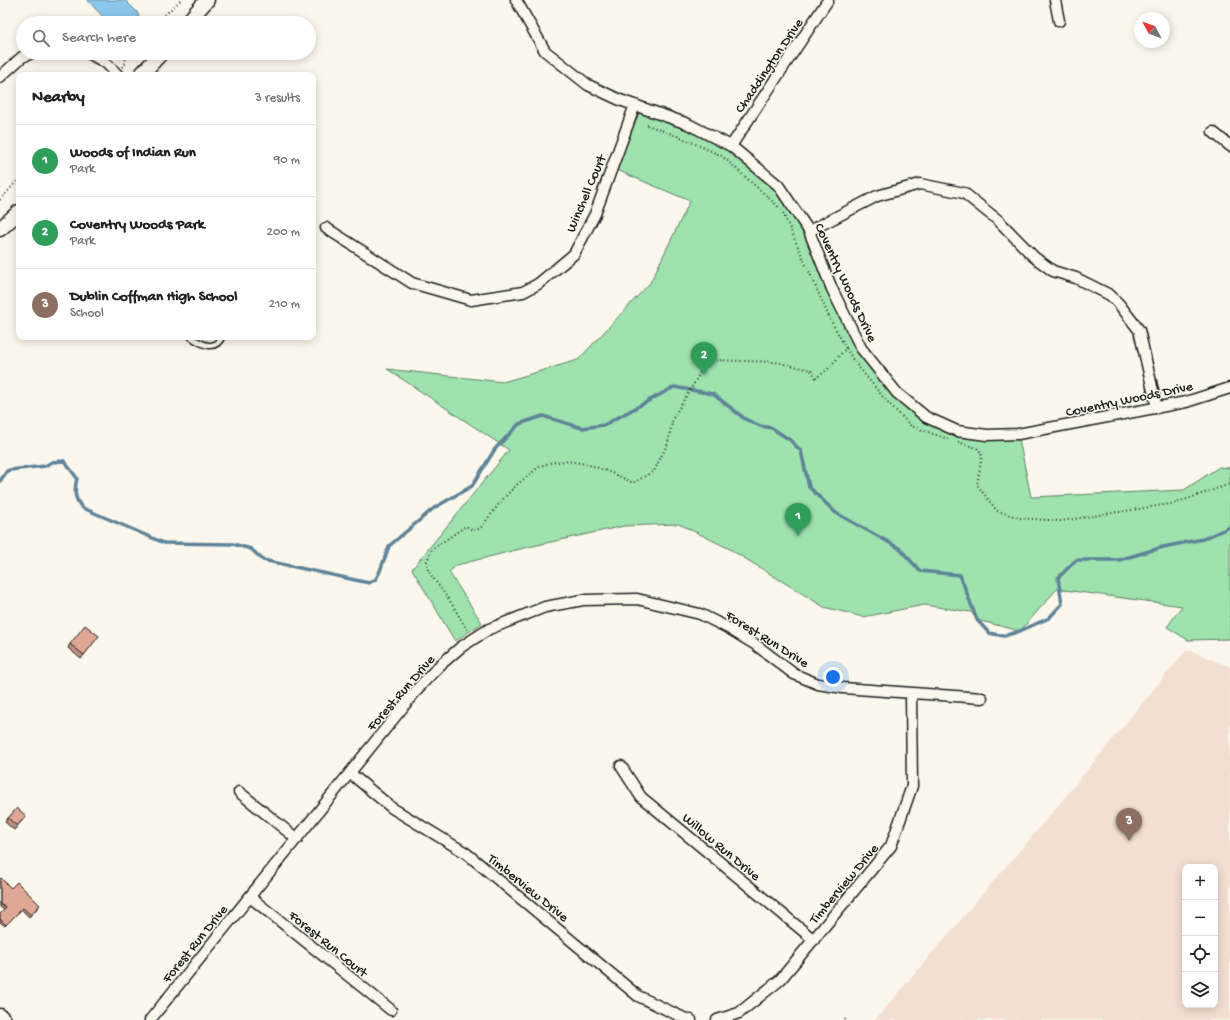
<!DOCTYPE html>
<html lang="en">
<head>
<meta charset="utf-8">
<style>
  body { margin:0; font-family:"Gochi Hand",sans-serif; background:#f6f6f6; color:#222 }
  .controls { position:absolute; right:12px; bottom:12px; display:grid; overflow:hidden; border-radius:8px; box-shadow:0 2px 10px #0003 }
  .controls button { width:36px; height:36px; display:grid; place-items:center; padding:0; border:0; border-bottom:1px solid #e0e0e0; background:#fff; color:#222; font:20px sans-serif }
  .compass { position:absolute; left:1134px; top:12px; width:36px; height:36px; border-radius:50%; background:#fff; box-shadow:0 2px 10px #0003; rotate:311deg }
  .you { position:absolute; left:833px; top:677px; width:14px; height:14px; margin:-10px; border:3px solid #fff; border-radius:50%; background:#1a73e8; box-shadow:0 0 0 6px #1a73e833 }
  .badge { display:grid; place-items:center; width:26px; height:26px; border-radius:50%; background:#c8321e; color:#fff; font-size:13px; font-weight:700 }
  .pin { position:absolute; translate:-50% -33px; filter:drop-shadow(0 1px 2px #0008) }
  .pin::after { content:''; position:absolute; top:21px; width:14px; height:12px; background:inherit; clip-path:polygon(0 0,100% 0,50% 100%) }
  .list { margin:0; padding:0; list-style:none }
  h2 { display:flex; justify-content:space-between; align-items:center; height:52px; margin:0; padding:0 16px; font-size:17px }
  h2 small { font-size:13px; font-weight:400; color:#767676 }
  .list li { display:grid; grid-template-columns:26px 1fr auto; gap:12px; align-items:center; box-sizing:border-box; height:72px; padding:0 16px; border-top:1px solid #e0e0e0 }
  .list b { display:block; font-size:15px; white-space:nowrap }
  .list p { margin:0; font-size:13px; white-space:nowrap; color:#767676 }
  .list em { font-size:13px; font-style:normal; color:#767676 }
  .icon { flex:none; width:22px; height:22px; fill:none; stroke:currentColor; stroke-width:2; stroke-linecap:round; stroke-linejoin:round }
  .map { position:relative; flex:none; width:1230px; height:1020px; overflow:hidden }
  .search { position:absolute; background:#fff; box-shadow:0 2px 10px #0003; left:16px; top:16px; width:300px; height:44px; display:flex; align-items:center; gap:10px; box-sizing:border-box; padding:0 14px; border-radius:22px; color:#767676; font-size:15px }
  .panel { position:absolute; background:#fff; box-shadow:0 2px 10px #0003; left:16px; top:72px; width:300px; height:268px; border-radius:8px }
  .map>svg:first-child { display:block }
  .built { fill:#f2dfd2; fill-rule:evenodd }
  .green { fill:#9ee2ad; stroke:#5d7f64 }
  .water { fill:#8ac7ea; stroke:#5e8398 }
  .lines { fill:none; stroke-linecap:round; stroke-linejoin:round }
  .stream { stroke:#5e8398; stroke-width:3.5 }
  .lane-casing { stroke:#1c1c1c; stroke-width:8 }
  .street-casing { stroke:#1c1c1c; stroke-width:13 }
  .secondary-casing { stroke:#1c1c1c; stroke-width:17 }
  .path { stroke:#1c1c1c; stroke-width:2; stroke-dasharray:1 3; stroke-linecap:butt }
  .lane { stroke:#fbf7ec; stroke-width:5 }
  .street { stroke:#fbf7ec; stroke-width:10 }
  .secondary { stroke:#fbf7ec; stroke-width:14 }
  .wall { fill:#bf9080; stroke:#1c1c1c }
  .building { fill:#dea895; stroke:#1c1c1c }
  .labels { text-anchor:middle; stroke-width:3; stroke-linejoin:round; paint-order:stroke }
  .street-label { font-size:14px; fill:#1c1c1c; stroke:#fbf7ec }
</style>
</head>
<body>
<div class="map">
<svg width="1230" height="1020" viewBox="0 0 1230 1020">
  <rect width="100%" height="100%" fill="#fbf7ec"/>
  <filter id="ink" filterUnits="userSpaceOnUse"><feTurbulence type="fractalNoise" baseFrequency=".025" numOctaves="2"/><feDisplacementMap in="SourceGraphic" scale="8" xChannelSelector="R" yChannelSelector="G"/><feConvolveMatrix kernelMatrix="1 2 1 2 8 2 1 2 1" color-interpolation-filters="sRGB"/></filter>
  <g filter="url(#ink)">
    <path class="built" d="M1187,649L1230,667V1020H875L1051,814ZM1185,867H1215V1005H1185Z"/>
    <path class="green" d="M635,105L731,146L778,185L809,231L861,348L897,393L957,431L1018,434L1031,497L1184,490L1219,467L1230,468V639L1188,640L1167,627L1182,606L1057,589L1020,631L977,620L971,612L924,605L863,617L824,607L728,548L679,524L624,526L528,547L457,565L449,572L482,623L455,641L412,569L509,450L387,369L503,382L578,360L650,283L690,201L612,168Z"/>
    <path class="water" d="M87,0H125L137,12L139,17L135,23H109Z"/>
    <g class="lines">
      <path class="stream" d="M0,481L7,471L10,470L45,466L52,462L64,461L77,478C74,491 74,500 83,508L164,543L233,544L251,549L263,560L369,583L376,579L380,571L389,546L434,508L472,486L495,449L519,424L543,416L582,428L604,425L674,387L713,394L745,419L760,426L772,428L790,440L801,451L809,487L836,513L899,548L920,571L960,575L977,620L989,633L1004,636L1020,631L1049,618L1062,604L1058,578L1076,560H1119L1163,547L1203,539L1230,527"/>
      <g class="lane-casing">
        <path id="lane" d="M191,337C201,344 215,352 222,337"/>
      </g>
      <g class="street-casing">
        <path id="street" d="M516,0L545,51L588,85L620,100L688,124L731,146L778,185L809,231L832,289L861,348L897,393L926,417L957,431L987,435L1018,434L1186,402L1230,388
          M1055,0L1059,21
          M88,53L106,63L118,75
          M0,77L22,57L32,53
          M1213,132L1230,146
          M731,146L828,0
          M326,228L412,283L471,300L523,292L538,284L574,254L595,214L635,105
          M809,231L877,196L920,184L964,193L999,221L1034,257L1053,271L1076,278L1110,295L1119,304L1139,330L1157,408
          M621,766L641,797L814,940
          M350,773L392,808L466,853L638,996L686,1019L691,1020
          M239,792L297,839
          M250,897L391,1010
          M150,1020L420,686L439,666L461,647L489,629L545,607L583,600L637,599L700,614L728,628L756,645L794,674L818,684L843,688L982,698
          M717,1020L739,1013L780,980L891,846L912,786L911,694"/>
      </g>
      <g class="secondary-casing">
        <path id="secondary" d="M187,23L207,0
          M141,75L161,53
          M0,229L19,212
          M0,1016L4,1020"/>
      </g>
      <path class="path" d="M156,23L181,0
        M122,67L125,64L126,53
        M647,125L680,137L722,156L781,209
        M0,200L19,179
        M783,213L830,319L846,348
        M958,442L979,449L982,456L977,485L997,511L1020,518L1061,521L1176,503L1230,484
        M467,630L452,604L428,571L427,561L432,549L466,526L472,530L480,529C495,509 508,490 529,475C533,472 537,468 541,466C570,453 607,470 633,483L654,471L668,443L673,418L708,360L775,362L811,370L816,378L827,370L846,348L853,360L883,397L911,426L948,439
        M845,1020L846,1018"/>
      <use href="#lane" class="lane"/>
      <use href="#street" class="street"/>
      <use href="#secondary" class="secondary"/>
    </g>
    <path class="wall" d="M96,639L81,659L68,648L70,644Z
      M26,816L14,830L5,822L8,818Z
      M0,879L11,888L39,907L29,917L21,909L5,926L0,922V914L4,910L0,907Z"/>
    <path class="building" d="M85,625L99,636L84,655L70,644Z
      M17,808L26,816L17,826L8,818Z
      M1,878L11,888L17,882L40,905L31,915L23,908L6,925L0,919V914L6,908L0,904V879Z"/>
  </g>
  <g class="labels">
    <g class="street-label">
      <text transform="translate(768 65) rotate(-56)" y="5">Chaddington Drive</text>
      <text transform="translate(585 193) rotate(-67)" y="5">Winchell Court</text>
      <text transform="translate(847 282) rotate(65)" y="5">Coventry Woods Drive</text>
      <text transform="translate(1129 398) rotate(-12)" y="5">Coventry Woods Drive</text>
      <text transform="translate(768 638) rotate(32)" y="5">Forest Run Drive</text>
      <text transform="translate(400 692) rotate(-49)" y="5">Forest Run Drive</text>
      <text transform="translate(722 846) rotate(40)" y="5">Willow Run Drive</text>
      <text transform="translate(843 883) rotate(-50)" y="5">Timberview Drive</text>
      <text transform="translate(529 887) rotate(39)" y="5">Timberview Drive</text>
      <text transform="translate(194 943) rotate(-51)" y="5">Forest Run Drive</text>
      <text transform="translate(329 943) rotate(39)" y="5">Forest Run Court</text>
    </g>
  </g>
</svg>
<div class="controls">
<button>+</button>
<button>−</button>
<button><svg class="icon" aria-label="locate" viewBox="0 0 24 24"><circle cx="12" cy="12" r="6"/><path d="M12 2v4M12 18v4M2 12h4M18 12h4"/></svg></button>
<button><svg class="icon" aria-label="layers" viewBox="0 0 24 24"><path d="M12 4l9 5-9 5-9-5zM3 14l9 5 9-5"/></svg></button>
</div>
<svg class="compass" viewBox="-18 -18 36 36"><path d="M0-13l5 13h-10z" fill="#e53935"/><path d="M0 13l5-13h-10z" fill="#767676"/></svg>
<div class="you"></div>
<div class="pin badge" style="left:798px;top:536px;background:#2e9e5b">1</div>
<div class="pin badge" style="left:704px;top:375px;background:#2e9e5b">2</div>
<div class="pin badge" style="left:1129px;top:841px;background:#8d6e63">3</div>
<div class="search"><svg class="icon" aria-label="search" viewBox="0 0 24 24"><circle cx="10" cy="10" r="6"/><path d="M15 15l6 6"/></svg>Search here</div>
<section class="panel">
<h2>Nearby<small>3 results</small></h2>
<ul class="list">
<li><span class="badge" style="background:#2e9e5b">1</span><div><b>Woods of Indian Run</b><p>Park</p></div><em>90 m</em></li>
<li><span class="badge" style="background:#2e9e5b">2</span><div><b>Coventry Woods Park</b><p>Park</p></div><em>200 m</em></li>
<li><span class="badge" style="background:#8d6e63">3</span><div><b>Dublin Coffman High School</b><p>School</p></div><em>210 m</em></li>
</ul>
</section>
</div>
</body>
</html>
